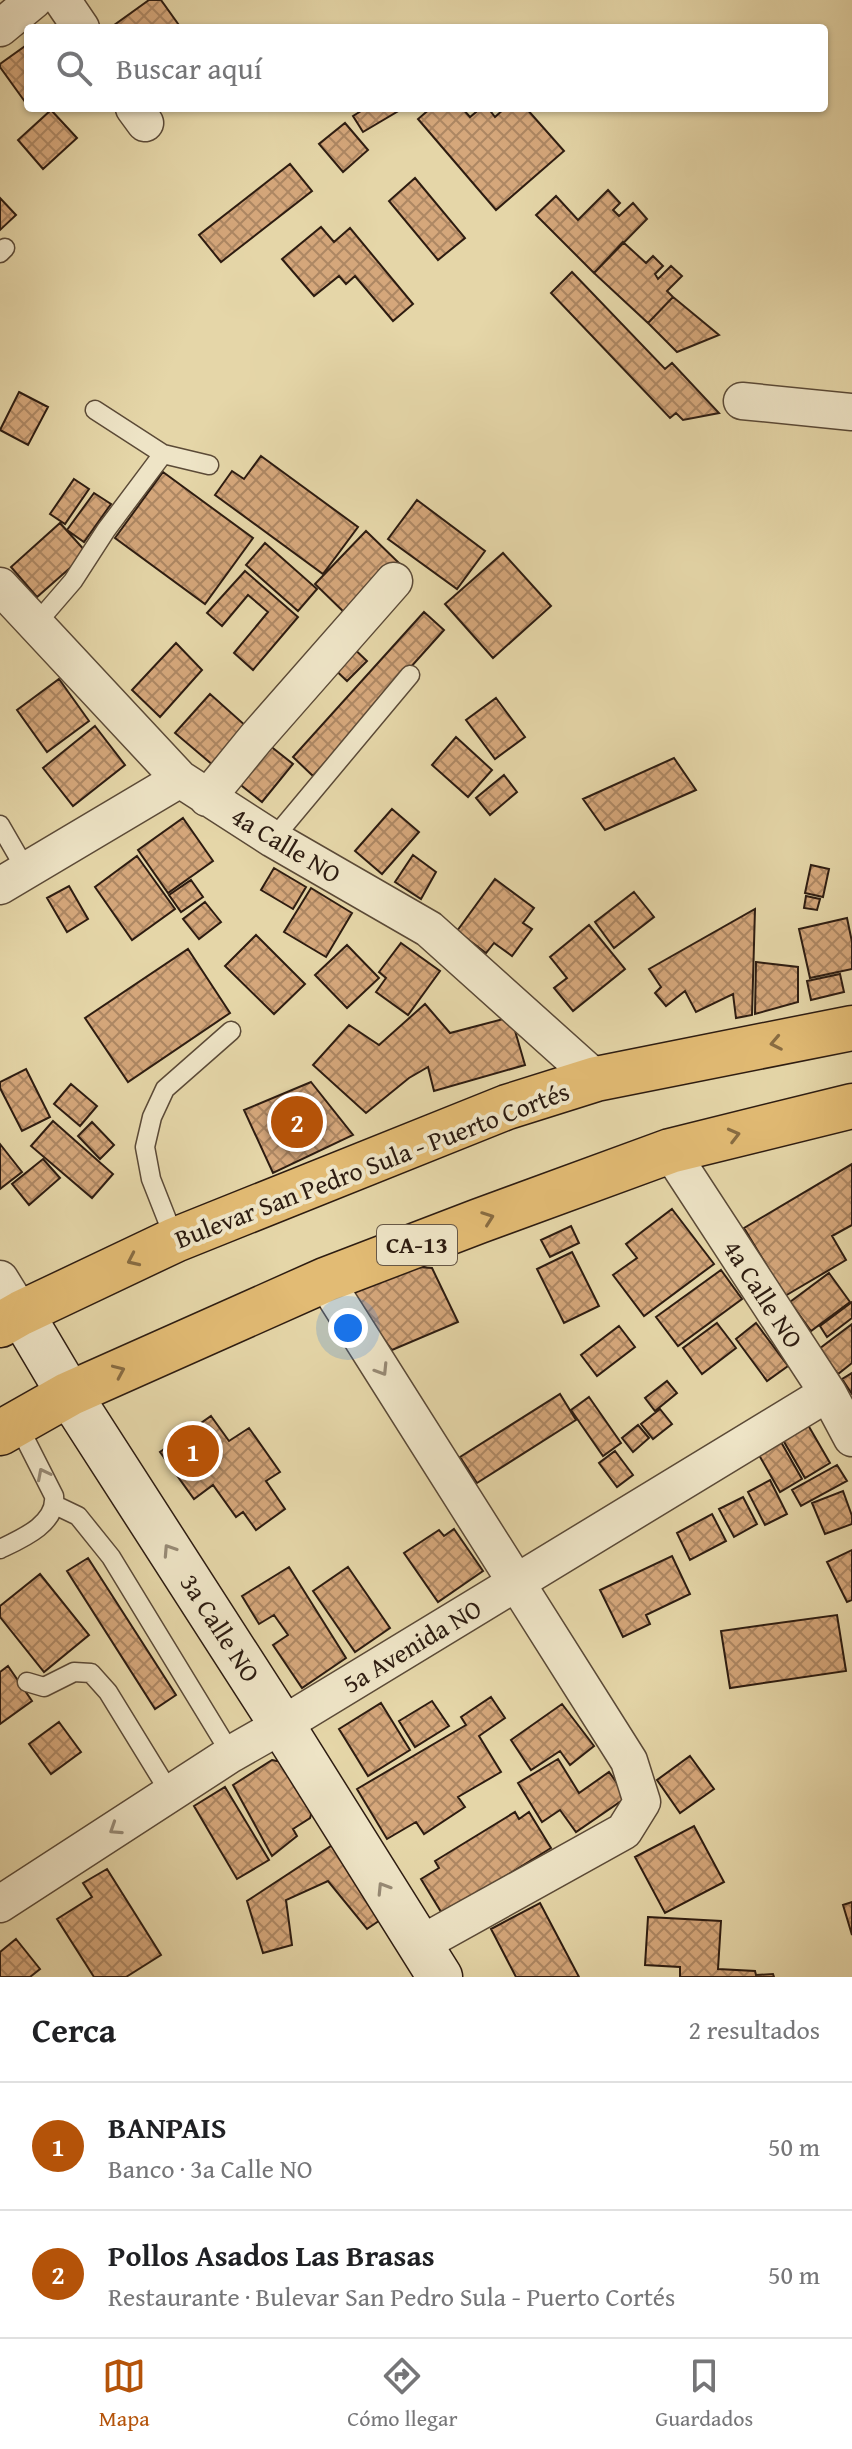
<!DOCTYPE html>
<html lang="es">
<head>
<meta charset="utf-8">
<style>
  body { margin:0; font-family:"Gentium Book Plus",serif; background:#f6f6f6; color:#202124 }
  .you { position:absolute; left:348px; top:1328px; width:28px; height:28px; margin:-20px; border:6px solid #fff; border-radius:50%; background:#1a73e8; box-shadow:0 0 0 12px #1a73e833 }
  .badge { display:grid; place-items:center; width:52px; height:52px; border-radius:50%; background:#b45309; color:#fff; font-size:26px; font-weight:700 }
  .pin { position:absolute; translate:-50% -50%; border:4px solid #fff; box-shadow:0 2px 8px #0006 }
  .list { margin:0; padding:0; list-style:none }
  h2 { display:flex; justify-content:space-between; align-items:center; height:104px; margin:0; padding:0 32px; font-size:34px }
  h2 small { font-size:26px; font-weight:400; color:#757577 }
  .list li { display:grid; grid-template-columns:52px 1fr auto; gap:24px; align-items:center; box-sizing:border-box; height:128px; padding:0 32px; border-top:2px solid #e0e0e0 }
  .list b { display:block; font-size:30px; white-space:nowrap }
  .list p { margin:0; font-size:26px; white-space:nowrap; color:#757577 }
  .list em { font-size:26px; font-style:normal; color:#757577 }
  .icon { flex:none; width:44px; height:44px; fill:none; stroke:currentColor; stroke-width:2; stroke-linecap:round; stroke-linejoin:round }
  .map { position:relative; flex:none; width:852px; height:1977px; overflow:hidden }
  .search { position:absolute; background:#fff; box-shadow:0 2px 6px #0004; left:24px; right:24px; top:24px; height:88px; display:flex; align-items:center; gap:20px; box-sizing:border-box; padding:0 28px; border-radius:8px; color:#757577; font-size:30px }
  .sheet { height:360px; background:#fff }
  nav { display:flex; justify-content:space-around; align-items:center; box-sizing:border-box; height:112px; border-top:2px solid #e0e0e0; background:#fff; font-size:22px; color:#757577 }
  nav a { display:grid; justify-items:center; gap:4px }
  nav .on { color:#b45309 }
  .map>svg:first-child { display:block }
  .building { fill:url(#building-cross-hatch); stroke:#2d1c11; stroke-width:2 }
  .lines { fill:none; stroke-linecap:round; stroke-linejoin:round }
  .lane-casing { stroke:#5b4a37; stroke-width:21 }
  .street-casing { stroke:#5b4a37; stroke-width:39 }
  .secondary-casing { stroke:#2d1c11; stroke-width:47 }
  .highway-casing { stroke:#2d1c11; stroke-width:47 }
  .lane { stroke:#eee4c6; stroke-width:18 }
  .street { stroke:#eee4c6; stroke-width:36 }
  .secondary { stroke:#eee4c6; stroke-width:44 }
  .highway { stroke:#e2bb74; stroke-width:44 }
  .oneway { stroke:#886c42 }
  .oneway2 { stroke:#978a75 }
  .labels { text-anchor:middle; stroke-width:8; stroke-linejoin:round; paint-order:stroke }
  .shield { fill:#eee4c6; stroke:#675847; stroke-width:2 }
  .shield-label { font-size:24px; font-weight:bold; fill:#2d1c11 }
  .street-label { font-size:26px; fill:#2d1c11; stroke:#eee4c6 }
</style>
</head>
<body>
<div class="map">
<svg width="852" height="1977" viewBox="0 0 852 1977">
  <defs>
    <pattern id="building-cross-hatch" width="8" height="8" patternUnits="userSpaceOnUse" patternTransform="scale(2)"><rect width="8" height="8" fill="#d5a77b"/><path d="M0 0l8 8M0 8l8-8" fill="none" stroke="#ad8763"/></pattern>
  </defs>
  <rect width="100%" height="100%" fill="#e5d6a8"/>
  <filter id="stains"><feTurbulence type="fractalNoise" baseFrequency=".0025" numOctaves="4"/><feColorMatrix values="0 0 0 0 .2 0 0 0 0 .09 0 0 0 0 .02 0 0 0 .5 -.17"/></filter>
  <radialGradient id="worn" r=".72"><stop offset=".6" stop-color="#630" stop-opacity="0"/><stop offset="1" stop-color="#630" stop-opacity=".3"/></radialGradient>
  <path class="building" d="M149,0H161L181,28H110Z
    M28,44V106L0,67V64Z
    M366,108H398L400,110L363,132L353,116Z
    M431,108H462L470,117L481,108H488L495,117L505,108H526L564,151L496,210L418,119Z
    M51,110L77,138L43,169L18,140Z
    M345,123L368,150L343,172L319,144Z
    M290,164L312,191L221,262L199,235Z
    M415,178L465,238L438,260L389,201Z
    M608,190L620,203L613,210L619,216L633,203L647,219L594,273L536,215L556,196L578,220Z
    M0,198L16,215L0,230Z
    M321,227L334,242L350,228L413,304L393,321L355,276L346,284L339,276L314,296L282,259Z
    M623,242L646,263L653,256L663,266L655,274L658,279L671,266L682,276L667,291L673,297L648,323L594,273Z
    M572,272L665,369L672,363L719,413L683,420L676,413L670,418L551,293Z
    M673,297L719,335L677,352L648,323Z
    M19,392L48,407L28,445L0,430Z
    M261,456L358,527L323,574L215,495L232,471L244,479Z
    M163,472L253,538L205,604L115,538Z
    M74,479L89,489L65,524L50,514Z
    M94,493L111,504L84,542L67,530Z
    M417,500L485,551L457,589L388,539Z
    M60,523L87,553L37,597L11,567Z
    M366,531L400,564L349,617L315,584Z
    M265,543L317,589L298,611L246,565Z
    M503,553L551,606L493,658L445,604Z
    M245,571L298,617L253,670L234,653L268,612L248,595L222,626L207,613Z
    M424,612L444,630L313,776L293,757Z
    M176,643L202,670L160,717L132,690Z
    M348,643L367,661L347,681L328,663Z
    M59,679L89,721L47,752L17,710Z
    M210,694L247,727L214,766L175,733Z
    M496,698L525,737L495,759L466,720Z
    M95,726L125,765L73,806L43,768Z
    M456,737L492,770L468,797L432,765Z
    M269,745L293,764L262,802L237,782Z
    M674,758L696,790L605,830L583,799Z
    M504,775L517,792L490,815L476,798Z
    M392,809L419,832L382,874L355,851Z
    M183,818L213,861L168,893L138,850Z
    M413,855L436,872L421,899L395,882Z
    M137,856L175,909L132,940L95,887Z
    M811,865L829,869L823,897L805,893Z
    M274,868L306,887L293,909L261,890Z
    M495,879L534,908L523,923L532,929L512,956L494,943L486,953L457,931Z
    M191,880L203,897L181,912L169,895Z
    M69,886L88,919L67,932L47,898Z
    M311,888L352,913L326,957L284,932Z
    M634,892L654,917L614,948L595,922Z
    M806,896L820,899L817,910L804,908Z
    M205,902L221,922L199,939L183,919Z
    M755,909L752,1015L736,1018L733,994L696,1012L685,991L666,1006L655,993L661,987L649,969Z
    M847,918L852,942V969L810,978L799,929Z
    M589,925L625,969L573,1011L554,988L567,978L550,957Z
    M256,935L305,984L274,1014L225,966Z
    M401,943L440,971L408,1015L376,992L386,978L379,972Z
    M347,945L379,978L347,1008L315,975Z
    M188,949L230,1013L128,1082L85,1018Z
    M756,962L798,967V1002L755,1014Z
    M840,974L844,992L811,1000L807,981Z
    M425,1004L450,1033L511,1017L525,1065L434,1091L428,1067L409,1078L366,1113L313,1065L349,1025L379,1045Z
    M26,1069L50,1117L22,1131L0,1088V1082Z
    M311,1082L353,1135L273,1173L244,1110Z
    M71,1084L97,1106L80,1126L54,1104Z
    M53,1121L113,1174L92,1198L31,1146Z
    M92,1122L114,1145L100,1159L78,1136Z
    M0,1144L22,1172L0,1189Z
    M43,1159L60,1178L29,1205L12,1184Z
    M852,1164V1225L832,1236L846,1260L785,1296L744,1228Z
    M672,1209L714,1264L644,1316L613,1275L637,1258L626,1244Z
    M571,1226L579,1243L550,1257L541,1240Z
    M572,1252L599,1306L564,1323L537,1269Z
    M418,1267L432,1268L458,1322L392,1350L349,1293Z
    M721,1270L742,1299L678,1346L656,1317Z
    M829,1273L850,1302L811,1331L790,1302Z
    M852,1302V1318L827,1337L820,1326Z
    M717,1323L736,1348L702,1374L683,1348Z
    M756,1323L788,1366L767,1381L736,1339Z
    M852,1324V1363L838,1374L819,1349Z
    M619,1326L635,1347L597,1376L581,1355Z
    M852,1373V1394L842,1379Z
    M667,1381L677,1393L655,1411L645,1398Z
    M560,1394L576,1420L477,1483L460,1457Z
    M589,1397L621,1443L603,1456L571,1410Z
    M660,1409L672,1424L653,1439L641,1424Z
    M211,1416L229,1441L249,1428L280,1472L266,1481L285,1509L256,1530L243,1512L236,1517L213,1485L194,1499L160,1452Z
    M638,1425L649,1438L633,1452L622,1438Z
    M808,1425L830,1463L805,1478L783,1440Z
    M781,1442L802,1479L780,1492L759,1455Z
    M615,1451L633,1475L617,1487L599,1463Z
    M837,1465L847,1481L801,1506L792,1490Z
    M770,1480L787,1514L765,1525L748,1492Z
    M843,1491L852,1516V1524L825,1534L812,1503Z
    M743,1497L757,1524L734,1537L719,1509Z
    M712,1514L726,1541L690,1560L677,1533Z
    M454,1529L483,1571L438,1602L404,1553L439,1530L444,1536Z
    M852,1550V1600L847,1602L827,1562Z
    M672,1556L690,1594L646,1615L650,1624L623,1637L600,1590Z
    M88,1558L176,1695L155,1709L67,1571Z
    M289,1567L346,1658L302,1688L273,1645L288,1635L274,1615L259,1624L242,1596Z
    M348,1567L390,1628L355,1652L313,1591Z
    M40,1574L89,1635L44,1672L0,1617V1606Z
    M837,1615L846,1671L730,1688L721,1631Z
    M8,1666L32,1701L0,1724V1672Z
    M491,1697L505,1718L479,1736L501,1772L458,1797L465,1807L424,1834L416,1822L387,1839L357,1789L466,1725L461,1717Z
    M432,1701L449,1726L415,1747L399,1721Z
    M381,1703L410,1750L368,1776L339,1729Z
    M562,1704L594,1746L570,1765L560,1751L531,1770L511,1740Z
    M59,1722L81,1752L51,1774L29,1744Z
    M690,1756L714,1789L680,1813L657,1780Z
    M558,1759L579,1793L609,1772L627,1797L576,1832L560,1810L542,1822L518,1783Z
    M272,1760L286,1763L313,1808L310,1818L293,1829L297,1836L272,1856L233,1785Z
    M225,1787L269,1860L237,1879L194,1806Z
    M515,1812L519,1819L529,1812L551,1848L443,1915L421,1879L439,1868L435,1861Z
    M694,1826L724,1882L665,1913L635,1857Z
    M337,1842L386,1916L367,1929L328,1881L286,1900L292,1945L263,1953L247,1901Z
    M107,1869L161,1955L126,1977H94L57,1919L92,1897L83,1883Z
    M852,1902V1935L843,1905Z
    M540,1903L579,1977H516L491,1929Z
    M648,1917L721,1921L718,1969L755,1971L756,1975L773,1974L774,1977H680V1967L645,1965Z
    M16,1939L40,1969L30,1977H0V1952Z"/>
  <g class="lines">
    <g class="lane-casing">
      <path id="lane" d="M0,253L5,248
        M95,410L163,454
        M35,625L73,581L106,530L163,454L209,465
        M0,825L26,870
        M273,839L410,675
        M175,1240L151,1179L145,1147L152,1117L165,1089L231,1031
        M55,1505L78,1516L111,1557L231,1754
        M0,1549C21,1539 57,1524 54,1496L17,1423
        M27,1682L44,1687L74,1672L91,1673L108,1692L170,1793"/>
    </g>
    <g class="street-casing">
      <path id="street" d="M62,0L81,28
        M0,28L34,0
        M134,108L145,123
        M742,401L852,412
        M0,586L180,779L273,839L429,929L596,1079
        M207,798L256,738L394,581
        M0,886L180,779
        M670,1151L828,1393L852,1438
        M0,1279L21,1313
        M325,1280L629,1761L642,1802L624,1831L419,1945
        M0,1904L231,1754L282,1725L828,1393"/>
    </g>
    <g class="secondary-casing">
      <path id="secondary" d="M21,1313L69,1394L282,1725L440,1977"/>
    </g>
    <g class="highway-casing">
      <path id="highway" d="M0,1325L21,1313L175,1240L507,1107L596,1079L852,1028
        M0,1433L69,1394L325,1280L479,1221L670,1151L852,1106"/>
    </g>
    <use href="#lane" class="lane"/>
    <use href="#street" class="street"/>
    <use href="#secondary" class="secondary"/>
    <use href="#highway" class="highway"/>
  </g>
  <defs><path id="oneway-chevron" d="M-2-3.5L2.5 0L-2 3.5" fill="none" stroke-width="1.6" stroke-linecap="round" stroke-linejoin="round" transform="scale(2)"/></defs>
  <g class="oneway">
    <use href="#oneway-chevron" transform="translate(776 1043) rotate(169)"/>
    <use href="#oneway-chevron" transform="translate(734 1135) rotate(-14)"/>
    <use href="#oneway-chevron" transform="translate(488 1218) rotate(-20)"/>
    <use href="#oneway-chevron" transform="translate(133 1260) rotate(155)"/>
    <use href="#oneway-chevron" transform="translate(119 1371) rotate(-24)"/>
  </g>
  <g class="oneway2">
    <use href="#oneway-chevron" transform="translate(382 1370) rotate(58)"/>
    <use href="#oneway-chevron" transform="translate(43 1474) rotate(-117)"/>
    <use href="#oneway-chevron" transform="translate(169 1550) rotate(-123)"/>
    <use href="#oneway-chevron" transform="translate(115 1829) rotate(147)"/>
    <use href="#oneway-chevron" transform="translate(383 1888) rotate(-122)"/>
  </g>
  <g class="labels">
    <rect class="shield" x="377" y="1225" width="80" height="40" rx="6"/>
    <g class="shield-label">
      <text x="417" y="1253">CA-13</text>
    </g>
    <g class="street-label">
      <text transform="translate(286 845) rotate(31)" y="9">4a Calle NO</text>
      <text transform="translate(372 1165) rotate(-21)" y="9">Bulevar San Pedro Sula - Puerto Cortés</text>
      <text transform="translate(763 1294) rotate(57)" y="9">4a Calle NO</text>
      <text transform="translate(220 1628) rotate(57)" y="9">3a Calle NO</text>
      <text transform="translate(412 1646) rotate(-31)" y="9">5a Avenida NO</text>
    </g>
  </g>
  <rect width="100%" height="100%" filter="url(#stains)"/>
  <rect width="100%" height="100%" fill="url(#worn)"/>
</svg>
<div class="you"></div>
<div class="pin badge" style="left:193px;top:1451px">1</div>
<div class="pin badge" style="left:297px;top:1122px">2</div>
<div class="search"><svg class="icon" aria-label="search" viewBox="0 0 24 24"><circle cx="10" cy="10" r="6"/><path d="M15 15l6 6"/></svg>Buscar aquí</div>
</div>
<section class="sheet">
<h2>Cerca<small>2 resultados</small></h2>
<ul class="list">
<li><span class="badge">1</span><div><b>BANPAIS</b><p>Banco · 3a Calle NO</p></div><em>50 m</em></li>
<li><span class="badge">2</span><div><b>Pollos Asados Las Brasas</b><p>Restaurante · Bulevar San Pedro Sula - Puerto Cortés</p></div><em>50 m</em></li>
</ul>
</section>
<nav>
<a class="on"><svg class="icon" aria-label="map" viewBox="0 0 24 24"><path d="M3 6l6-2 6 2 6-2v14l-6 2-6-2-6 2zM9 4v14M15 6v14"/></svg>Mapa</a>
<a><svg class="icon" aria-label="directions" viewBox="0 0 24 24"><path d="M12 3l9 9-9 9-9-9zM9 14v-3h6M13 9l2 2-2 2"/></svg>Cómo llegar</a>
<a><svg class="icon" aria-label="saved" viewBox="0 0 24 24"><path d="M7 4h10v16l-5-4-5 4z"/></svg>Guardados</a>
</nav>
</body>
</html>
